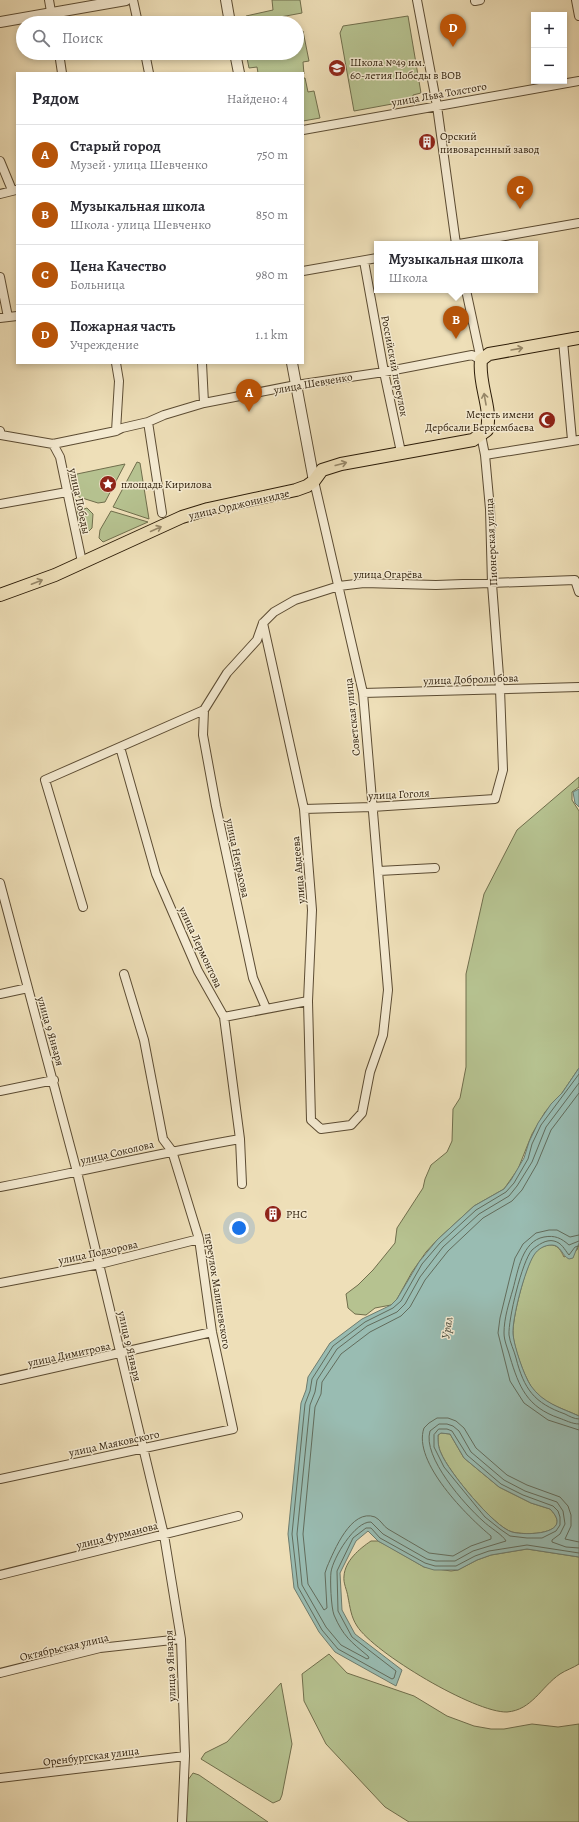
<!DOCTYPE html>
<html lang="ru">
<head>
<meta charset="utf-8">
<style>
  body { margin:0; font-family:Alegreya,serif; background:#f2f2f3; color:#2b2b33 }
  .controls { position:absolute; right:12px; top:12px; display:grid; overflow:hidden; border-radius:0px; box-shadow:0 2px 6px #0003 }
  .controls button { width:36px; height:36px; display:grid; place-items:center; padding:0; border:0; border-bottom:1px solid #e1e1e2; background:#fff; color:#2b2b33; font:20px sans-serif }
  .you { position:absolute; left:239px; top:1228px; width:14px; height:14px; margin:-10px; border:3px solid #fff; border-radius:50%; background:#1a73e8; box-shadow:0 0 0 6px #1a73e833 }
  .badge { display:grid; place-items:center; width:26px; height:26px; border-radius:50%; background:#b45309; color:#fff; font-size:13px; font-weight:700 }
  .pin { position:absolute; translate:-50% -33px; filter:drop-shadow(0 1px 2px #0008) }
  .pin::after { content:''; position:absolute; top:21px; width:14px; height:12px; background:inherit; clip-path:polygon(0 0,100% 0,50% 100%) }
  .popup { position:absolute; left:374px; top:241px; width:164px; height:52px; box-sizing:border-box; display:grid; place-content:center; border-radius:0px; background:#fff; filter:drop-shadow(0 1px 3px #0005); font-size:13px; white-space:nowrap; color:#7c7c81 }
  .popup b { font-size:15px; color:#2b2b33 }
  .popup::after { content:''; position:absolute; left:50%; top:100%; margin-left:-8px; border:8px solid transparent; border-top-color:#fff }
  .list { margin:0; padding:0; list-style:none }
  h2 { display:flex; justify-content:space-between; align-items:center; height:52px; margin:0; padding:0 16px; font-size:17px }
  h2 small { font-size:13px; font-weight:400; color:#7c7c81 }
  .list li { display:grid; grid-template-columns:26px 1fr auto; gap:12px; align-items:center; box-sizing:border-box; height:60px; padding:0 16px; border-top:1px solid #e1e1e2 }
  .list b { display:block; font-size:15px; white-space:nowrap }
  .list p { margin:0; font-size:13px; white-space:nowrap; color:#7c7c81 }
  .list em { font-size:13px; font-style:normal; color:#7c7c81 }
  .icon { flex:none; width:22px; height:22px; fill:none; stroke:currentColor; stroke-width:2; stroke-linecap:round; stroke-linejoin:round }
  .map { position:relative; flex:none; width:579px; height:1822px; overflow:hidden }
  .search { position:absolute; background:#fff; box-shadow:0 2px 6px #0003; left:16px; top:16px; width:288px; height:44px; display:flex; align-items:center; gap:10px; box-sizing:border-box; padding:0 14px; border-radius:22px; color:#7c7c81; font-size:15px }
  .panel { position:absolute; background:#fff; box-shadow:0 2px 6px #0003; left:16px; top:72px; width:288px; height:292px; border-radius:0px }
  .map>svg:first-child { display:block }
  .green { fill:#b6c290; stroke:#706e4c }
  .water { fill:#99bcb2; stroke:#6d7c6e; fill-rule:evenodd }
  .lines { fill:none; stroke-linecap:round; stroke-linejoin:round }
  .shore { stroke:#626c5c; stroke-width:1 }
  .minor-casing { stroke:#5c4c33; stroke-width:10 }
  .tertiary-casing { stroke:#5c4c33; stroke-width:12 }
  .primary-casing { stroke:#2b1b07; stroke-width:14 }
  .minor { stroke:#f4ead1; stroke-width:8 }
  .tertiary { stroke:#f4ead1; stroke-width:10 }
  .primary { stroke:#eedfb8; stroke-width:12 }
  .oneway { stroke:#968768 }
  .labels { text-anchor:middle; stroke-width:3; stroke-linejoin:round; paint-order:stroke }
  .poi-label { font-size:11px; fill:#2b1b07; stroke:#f4ead1; text-anchor:start }
  .street-label { font-size:11px; fill:#2b1b07; stroke:#f4ead1 }
  .water-label { font-size:12px; font-style:italic; fill:#525343; stroke:#f4ead1 }
</style>
</head>
<body>
<div class="map">
<svg width="579" height="1822" viewBox="0 0 579 1822">
  <rect width="100%" height="100%" fill="#eedfb8"/>
  <filter id="stains"><feTurbulence type="fractalNoise" baseFrequency=".005" numOctaves="4"/><feColorMatrix values="0 0 0 0 .2 0 0 0 0 .09 0 0 0 0 .02 0 0 0 .5 -.17"/></filter>
  <radialGradient id="worn" r=".72"><stop offset=".6" stop-color="#630" stop-opacity="0"/><stop offset="1" stop-color="#630" stop-opacity=".3"/></radialGradient>
  <path class="green" d="M272,0H300L302,13L248,23L246,16L273,10Z
    M408,16L421,93L413,95L414,100L354,111L340,33L343,26Z
    M303,31L309,61L303,62L304,74L258,73L257,67L249,68L246,53H297V32Z
    M303,78H305L308,92L314,91L320,118L303,121Z
    M137,462L140,463L149,519L113,507Z
    M125,464L105,502L98,503L79,497L74,478L77,474Z
    M87,508L93,514L92,528L88,532H80C76,526 74,517 78,511Z
    M111,511L148,522L103,542L99,538L100,530Z
    M579,777V787L572,792V800L579,811V1068L562,1093L545,1112L532,1134L518,1169L504,1189L474,1206L437,1240L426,1252L412,1272L397,1299L391,1305L375,1308L366,1315L355,1314L348,1308L346,1294L358,1285L373,1270L395,1243L397,1228L423,1188L425,1179L431,1165L447,1152L452,1141L453,1109L460,1098L466,1067V974L484,894L517,830Z
    M579,1243V1416C564,1409 548,1405 536,1393C526,1383 514,1349 513,1334C512,1319 525,1267 534,1254C538,1249 543,1246 549,1245C558,1244 561,1251 564,1257L577,1250Z
    M441,1433L450,1434L464,1458L499,1487L531,1503L550,1509C575,1534 528,1536 512,1532C494,1527 448,1471 441,1453C438,1447 438,1441 438,1435Z
    M371,1541H378L386,1545L424,1567L451,1571L458,1570L477,1560L491,1555L527,1549L579,1557V1664C573,1668 566,1670 560,1674C541,1687 532,1710 507,1712C475,1713 374,1653 357,1626C351,1617 350,1607 348,1597C347,1590 343,1583 344,1576C345,1561 359,1549 371,1541Z
    M329,1654L347,1673L414,1696L447,1716L474,1726L491,1729H504L532,1724L558,1727L579,1724V1822H409L385,1807L326,1744L304,1701L302,1674Z
    M281,1683L292,1744L282,1795L280,1800L273,1803L201,1759L205,1753L227,1742Z
    M193,1773L199,1775L268,1822H185L188,1780Z"/>
  <path class="water" d="M579,789V807L575,803L573,792Z
    M579,1068V1243L573,1258L569,1259C562,1256 561,1245 552,1245C544,1245 538,1249 534,1255C525,1269 512,1318 513,1334C514,1346 524,1376 531,1386C543,1403 561,1408 579,1416V1557L527,1549L491,1555L477,1560L458,1570H434L424,1567L378,1541L368,1531L356,1541L340,1573L342,1610L355,1634L402,1670L396,1686L335,1652L319,1632L294,1588L288,1534L301,1403L306,1390L308,1377L330,1343L362,1319L391,1305L397,1299L419,1262L437,1240L474,1206L504,1189L511,1180L524,1158L529,1142L538,1123L551,1104L562,1093ZM441,1433L450,1434L464,1458L499,1487L531,1503L550,1509C575,1534 527,1536 512,1532C494,1527 448,1471 441,1453C438,1447 438,1442 438,1435Z"/>
  <g class="lines">
    <path class="shore" d="M579,1074L541,1125L532,1144L528,1159L514,1183L506,1192L476,1210L440,1243L422,1264L401,1301L393,1308L365,1322L333,1346L312,1379L310,1391L305,1404L292,1534L298,1587L322,1630L338,1649L392,1679L394,1678L396,1671L352,1637L338,1611L337,1571L353,1538L366,1528H371L380,1538L425,1563L435,1566H456L475,1556L489,1551L527,1545L579,1553
      M579,1083L546,1127L532,1162L517,1186L509,1196L479,1214L443,1247L420,1277L405,1304L397,1312L367,1326L337,1349L317,1380L315,1392L310,1405L297,1534L302,1585L326,1627L341,1645L367,1659L369,1658L368,1656C351,1642 343,1636 334,1615C331,1607 330,1580 331,1572C333,1558 355,1521 371,1522L383,1534L427,1559L436,1561H455L473,1551L506,1541C503,1535 489,1527 483,1521C465,1505 422,1457 430,1431L439,1424H447L453,1426L459,1431L471,1452L504,1480L525,1491L557,1502L563,1511L565,1524L560,1534L552,1540V1542L566,1547L579,1548
      M579,1093L551,1130L537,1164L522,1190L512,1201L483,1218L448,1251L425,1280L410,1307L401,1316L370,1332L341,1354L322,1382L321,1394L315,1407L303,1534L308,1584L324,1610L327,1608L325,1573L327,1567C334,1551 351,1508 375,1517C381,1520 383,1526 388,1529C402,1537 415,1545 429,1553L453,1556L471,1546L491,1539V1536C468,1517 412,1462 424,1428L429,1423L437,1418H448L456,1421L464,1428L476,1448L507,1475L527,1485L560,1497L568,1506L571,1515V1526L565,1539L579,1542
      M579,1235L570,1237L557,1230H549L536,1233L523,1244L515,1258L510,1277L500,1318L498,1333L510,1381L524,1403L548,1420L579,1430
      M579,1241L569,1245C561,1238 555,1235 544,1237C522,1241 518,1271 513,1289C509,1303 504,1318 504,1333C504,1341 508,1349 510,1357C519,1387 527,1407 559,1418C565,1420 572,1424 579,1424
      M579,1246L575,1247L569,1255C564,1249 562,1243 554,1241C546,1239 538,1245 532,1250C522,1261 508,1320 509,1335C510,1343 514,1350 516,1358C524,1389 534,1403 565,1414C569,1416 574,1419 579,1419
      M439,1429H447L452,1431L467,1455L501,1484L523,1495L553,1506L558,1511L560,1517V1525L556,1531L542,1538H527L510,1536L500,1529L485,1517L444,1467L434,1447V1435Z"/>
    <g class="minor-casing">
      <path id="minor" d="M49,0L53,23
        M133,0L138,23
        M417,0L437,106L456,244
        M576,0L579,16
        M475,1L480,0
        M59,53L62,73
        M145,53L149,73
        M303,130L579,81
        M0,161L12,190
        M0,194L16,190
        M459,244L579,223
        M364,261L384,372L401,452
        M303,271L377,258
        M0,277L8,317
        M466,290L481,360
        M0,318L17,316
        M563,341L572,440
        M202,363L204,403
        M148,422L162,513
        M0,431L1,435L53,444L116,431L122,428L148,422L164,415L204,403L296,385L384,372L472,355L481,360
        M116,431L119,381L116,363
        M53,444L60,457L82,562
        M485,455L579,440
        M0,504L67,492
        M263,623L304,809L312,910L308,1001L311,1120L321,1129L351,1125L362,1113L370,1072L383,1035L388,990L363,693L314,481
        M363,693L579,687
        M204,710L203,735L216,806L253,978L266,1008
        M120,747L156,874L198,971L224,1017L240,1139L242,1184
        M304,809L372,807L495,799L503,770L500,689L492,584L490,509L485,455L481,435
        M379,871L435,868
        M0,883L77,1172L164,1535L181,1639L185,1756L182,1822
        M83,907L45,780L204,710L227,673L257,640L263,623L274,612L295,600L339,586L364,583L436,585L575,580L579,592
        M0,994L28,988
        M224,1017L308,1001
        M0,1091L54,1080
        M0,1187C80,1172 159,1153 240,1139
        M0,1283L100,1264L199,1239
        M0,1380L212,1332
        M0,1479L233,1429L212,1332L199,1239L172,1151L163,1139L144,1040L124,974
        M0,1575L238,1516
        M0,1673L100,1648L181,1639
        M0,1778L185,1756"/>
    </g>
    <g class="tertiary-casing">
      <path id="tertiary" d="M226,0L230,23
        M0,22L126,0
        M235,53L239,73
        M292,363L314,481"/>
    </g>
    <g class="primary-casing">
      <path id="primary" d="M0,595L55,575L182,517L208,509L296,490L307,486L314,481L322,470L341,464L473,440L487,430C492,407 478,384 481,360L489,354L579,338"/>
    </g>
    <use href="#minor" class="minor"/>
    <use href="#tertiary" class="tertiary"/>
    <use href="#primary" class="primary"/>
  </g>
  <defs><path id="oneway-shaft" d="M-6 0H5M1.5-3L5.5 0L1.5 3" fill="none" stroke-width="1.6" stroke-linecap="round" stroke-linejoin="round"/></defs>
  <g class="oneway">
    <use href="#oneway-shaft" transform="translate(517 349) rotate(-10)"/>
    <use href="#oneway-shaft" transform="translate(485 399) rotate(-100)"/>
    <use href="#oneway-shaft" transform="translate(341 464) rotate(-15)"/>
    <use href="#oneway-shaft" transform="translate(156 529) rotate(-24)"/>
    <use href="#oneway-shaft" transform="translate(37 582) rotate(-21)"/>
  </g>
  <defs>
    <g id="school-disc" transform="scale(0.9)"><circle r="9.5" fill="#8f2418" stroke="#f4ead1"/><path d="M0-5L7-2L0 1L-7-2ZM-4 1L0 2.5L4 1V4Q0 6-4 4Z" fill="#fff"/></g>
    <g id="building-disc" transform="scale(0.9)"><circle r="9.5" fill="#8f2418" stroke="#f4ead1"/><path d="M-4-6H4V6H1V3H-1V6H-4ZM-2.5-4.3h1.7v1.8h-1.7ZM.8-4.3h1.7v1.8H.8ZM-2.5-1h1.7V.8h-1.7ZM.8-1h1.7V.8H.8Z" fill="#fff"/></g>
    <g id="mosque-disc" transform="scale(0.9)"><circle r="9.5" fill="#8f2418" stroke="#f4ead1"/><path d="M3.5-4.9A6 6 0 1 0 3.5 4.9A5 5 0 1 1 3.5-4.9Z" fill="#fff"/></g>
    <g id="sight-disc" transform="scale(0.9)"><circle r="9.5" fill="#8f2418" stroke="#f4ead1"/><path d="M0-6L1.8-2.2L6-1.7L2.9 1.2L3.7 5.4L0 3.3L-3.7 5.4L-2.9 1.2L-6-1.7L-1.8-2.2Z" fill="#fff"/></g>
  </defs>
  <g fill-rule="evenodd">
    <use href="#school-disc" x="337" y="68"/>
    <use href="#building-disc" x="427" y="142"/>
    <use href="#mosque-disc" x="547" y="420"/>
    <use href="#sight-disc" x="108" y="484"/>
    <use href="#building-disc" x="273" y="1214"/>
  </g>
  <g class="labels">
    <g class="poi-label">
      <text x="350" y="66">Школа №49 им.<tspan x="350" dy="13">60-летия Победы в ВОВ</tspan></text>
      <text x="440" y="140">Орский<tspan x="440" dy="13">пивоваренный завод</tspan></text>
      <text x="534" y="418" text-anchor="end">Мечеть имени<tspan x="534" dy="13">Дербсали Беркембаева</tspan></text>
      <text x="121" y="488">площадь Кирилова</text>
      <text x="286" y="1218">РНС</text>
    </g>
    <g class="street-label">
      <text transform="translate(439 94) rotate(-10)" y="4">улица Льва Толстого</text>
      <text transform="translate(395 366) rotate(79)" y="4">Российский переулок</text>
      <text transform="translate(313 383) rotate(-10)" y="4">улица Шевченко</text>
      <text transform="translate(80 501) rotate(78)" y="4">улица Победы</text>
      <text transform="translate(239 504) rotate(-13)" y="4">улица Орджоникидзе</text>
      <text transform="translate(491 542) rotate(-93)" y="4">Пионерская улица</text>
      <text x="388" y="578">улица Огарёва</text>
      <text transform="translate(471 679) rotate(-2)" y="4">улица Добролюбова</text>
      <text transform="translate(352 717) rotate(-96)" y="4">Советская улица</text>
      <text transform="translate(399 794) rotate(-3)" y="4">улица Гоголя</text>
      <text transform="translate(238 858) rotate(78)" y="4">улица Некрасова</text>
      <text transform="translate(298 870) rotate(-95)" y="4">улица Авдеева</text>
      <text transform="translate(201 947) rotate(65)" y="4">улица Лермонтова</text>
      <text transform="translate(51 1031) rotate(74)" y="4">улица 9 Января</text>
      <text transform="translate(117 1152) rotate(-13)" y="4">улица Соколова</text>
      <text transform="translate(98 1252) rotate(-12)" y="4">улица Подзорова</text>
      <text transform="translate(218 1291) rotate(81)" y="4">переулок Малишевского</text>
      <text transform="translate(130 1346) rotate(77)" y="4">улица 9 Января</text>
      <text transform="translate(69 1354) rotate(-12)" y="4">улица Димитрова</text>
      <text transform="translate(114 1443) rotate(-12)" y="4">улица Маяковского</text>
      <text transform="translate(117 1535) rotate(-14)" y="4">улица Фурманова</text>
      <text transform="translate(64 1647) rotate(-13)" y="4">Октябрьская улица</text>
      <text transform="translate(170 1666) rotate(-93)" y="4">улица 9 Января</text>
      <text transform="translate(91 1756) rotate(-7)" y="4">Оренбургская улица</text>
    </g>
    <g class="water-label">
      <text transform="translate(447 1328) rotate(-81)" y="4">Урал</text>
    </g>
  </g>
  <rect width="100%" height="100%" filter="url(#stains)"/>
  <rect width="100%" height="100%" fill="url(#worn)"/>
</svg>
<div class="controls">
<button>+</button>
<button>−</button>
</div>
<div class="you"></div>
<div class="pin badge" style="left:249px;top:412px">A</div>
<div class="pin badge" style="left:456px;top:339px">B</div>
<div class="popup"><b>Музыкальная школа</b>Школа</div>
<div class="pin badge" style="left:520px;top:209px">C</div>
<div class="pin badge" style="left:453px;top:47px">D</div>
<div class="search"><svg class="icon" aria-label="search" viewBox="0 0 24 24"><circle cx="10" cy="10" r="6"/><path d="M15 15l6 6"/></svg>Поиск</div>
<section class="panel">
<h2>Рядом<small>Найдено: 4</small></h2>
<ul class="list">
<li><span class="badge">A</span><div><b>Старый город</b><p>Музей · улица Шевченко</p></div><em>750 m</em></li>
<li><span class="badge">B</span><div><b>Музыкальная школа</b><p>Школа · улица Шевченко</p></div><em>850 m</em></li>
<li><span class="badge">C</span><div><b>Цена Качество</b><p>Больница</p></div><em>980 m</em></li>
<li><span class="badge">D</span><div><b>Пожарная часть</b><p>Учреждение</p></div><em>1.1 km</em></li>
</ul>
</section>
</div>
</body>
</html>
